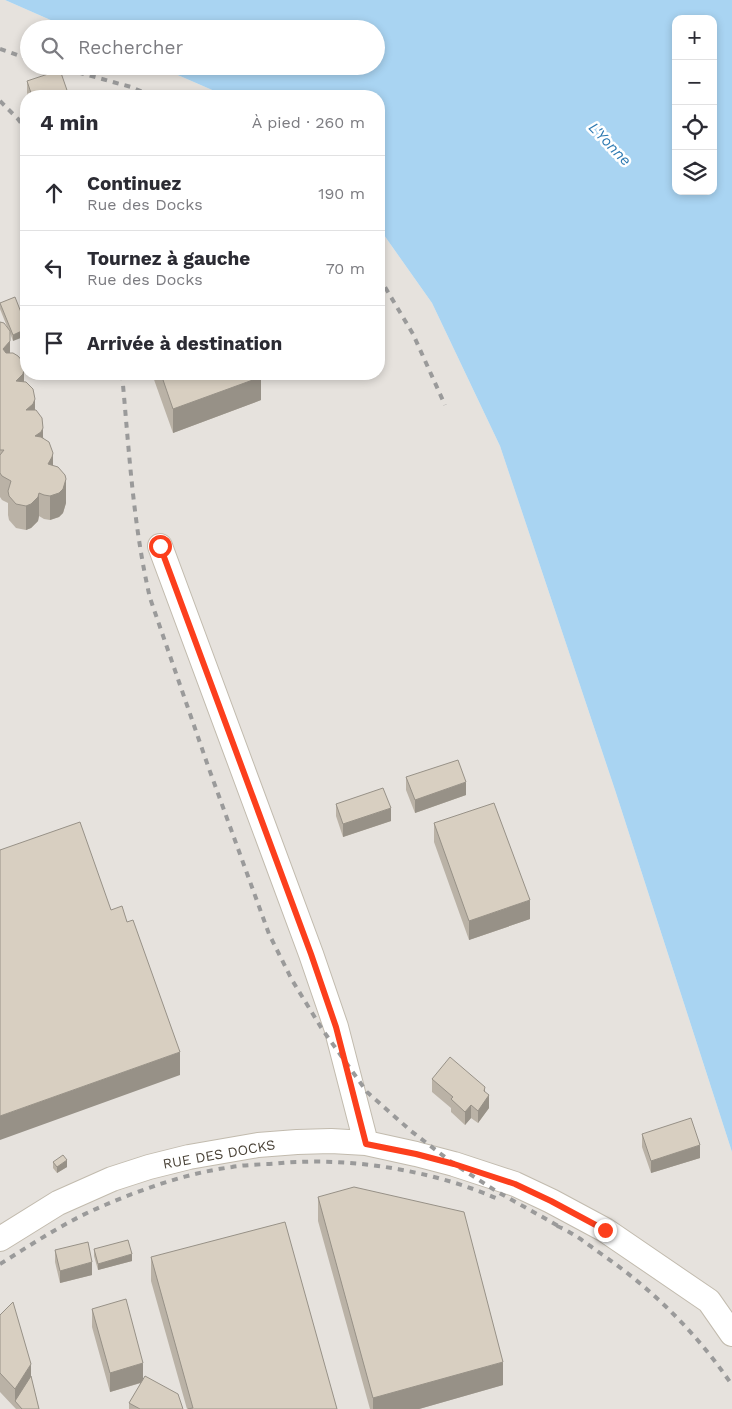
<!DOCTYPE html>
<html lang="fr">
<head>
<meta charset="utf-8">
<style>
  body { margin:0; font-family:"Work Sans",sans-serif; background:#f2f2f3; color:#2b2b33 }
  .controls { position:absolute; right:15px; top:15px; display:grid; overflow:hidden; border-radius:10px; box-shadow:0 2px 8px #0003 }
  .controls button { width:45px; height:45px; display:grid; place-items:center; padding:0; border:0; border-bottom:1px solid #e1e1e2; background:#fff; color:#2b2b33; font:25px sans-serif }
  .stop { position:absolute; width:15px; height:15px; margin:-11px; border:4px solid #fc3f1d; border-radius:50%; background:#fff }
  .stop.end { background:#fc3f1d; border-color:#fff; box-shadow:0 1px 5px #0008 }
  .list { margin:0; padding:0; list-style:none }
  h2 { display:flex; justify-content:space-between; align-items:center; height:65px; margin:0; padding:0 20px; font-size:21px }
  h2 small { font-size:16px; font-weight:400; color:#7c7c81 }
  .list li { display:grid; grid-template-columns:32px 1fr auto; gap:15px; align-items:center; box-sizing:border-box; height:75px; padding:0 20px; border-top:1px solid #e1e1e2 }
  .list b { display:block; font-size:19px; white-space:nowrap }
  .list p { margin:0; font-size:16px; white-space:nowrap; color:#7c7c81 }
  .list em { font-size:16px; font-style:normal; color:#7c7c81 }
  .icon { flex:none; width:28px; height:28px; fill:none; stroke:currentColor; stroke-width:2; stroke-linecap:round; stroke-linejoin:round }
  .map { position:relative; flex:none; width:732px; height:1409px; overflow:hidden }
  .search { position:absolute; background:#fff; box-shadow:0 2px 8px #0003; left:20px; top:20px; width:365px; height:55px; display:flex; align-items:center; gap:12px; box-sizing:border-box; padding:0 18px; border-radius:28px; color:#7c7c81; font-size:19px }
  .panel { position:absolute; background:#fff; box-shadow:0 2px 8px #0003; left:20px; top:90px; width:365px; height:290px; border-radius:20px }
  .map>svg:first-child { display:block }
  .industrial { fill:#e6e2dd }
  .water { fill:#a9d4f2; fill-rule:evenodd }
  .lines { fill:none; stroke-linecap:round; stroke-linejoin:round }
  .minor-casing { stroke:#c2bbae; stroke-width:26 }
  .minor { stroke:#fff; stroke-width:24 }
  .rail { stroke:#9a9a9a; stroke-width:4; stroke-dasharray:6 6; stroke-linecap:butt }
  .wall { fill:#bab2a6 }
  .shaded-wall { fill:#979187 }
  .building { fill:#d8cfc1; stroke:#979187 }
  .route { stroke:#fc3f1d; stroke-width:6 }
  .labels { text-anchor:middle; stroke-width:5; stroke-linejoin:round; paint-order:stroke }
  .street-label { font-size:14px; fill:#4b4439; stroke:#fff }
  .water-label { font-size:15px; font-style:italic; fill:#2e7ab2; stroke:#fff }
</style>
</head>
<body>
<div class="map">
<svg width="732" height="1409" viewBox="0 0 732 1409">
  <rect width="100%" height="100%" fill="#f6f3ec"/>
  <path class="industrial" d="M0,0H5L71,29H29V66H157L226,96H26V374H379V228L432,303L500,446L615,790L732,1152V1409H0Z"/>
  <path class="water" d="M5,0H732V1152L615,790L500,446L432,303L379,228V96H226L157,66H376V29H71ZM676,19H713V191H676Z"/>
  <g class="lines">
    <g class="minor-casing">
      <path id="minor" d="M160,546L311,954L336,1027L366,1143
        M0,1239L58,1203L112,1179L149,1167L189,1157L258,1145L297,1142L331,1141L366,1143L416,1154L454,1164L515,1184L551,1201L605,1230L709,1301L732,1334"/>
    </g>
    <use href="#minor" class="minor"/>
    <path class="rail" d="M0,49L29,59
      M55,66L131,87L152,96
      M0,101L18,119L26,130
      M379,277L413,334L445,405
      M122,374C129,449 133,525 150,598L208,766L269,934L292,980L322,1029L367,1092L411,1131L454,1164L496,1191L562,1228
      M557,1226C572,1232 586,1243 600,1253C652,1289 696,1332 732,1385
      M0,1264C34,1243 68,1220 105,1205C145,1188 188,1173 232,1167C243,1165 254,1165 265,1164C277,1164 288,1162 299,1162C363,1159 440,1173 498,1199"/>
  </g>
  <path class="wall" d="M27,81L69,96H28L27,93Z
    M15,297L13,341L10,333V353L24,382L66,503L63,513L59,517L50,520L44,519L39,516L38,521L31,528L26,530L16,528L9,520L8,515V503L2,500L0,497V322L8,329L0,309V303Z
    M152,374H260L261,400L173,433Z
    M406,777L466,795L415,813L406,790Z
    M336,804L391,821L343,837L336,816Z
    M434,823L530,919L469,940L434,842Z
    M432,1079L485,1091L489,1108L478,1123L471,1118L465,1125L451,1112V1108L432,1092Z
    M642,1134L700,1158L651,1173L642,1147Z
    M53,1162L67,1167L57,1173L53,1168Z
    M318,1197L503,1385L419,1409H370L318,1221Z
    M94,1249L132,1261L98,1270L94,1256Z
    M55,1250L92,1275L60,1283L55,1262Z
    M151,1257L337,1409H187L151,1281Z
    M92,1309L143,1378L183,1409H129V1403L141,1383L110,1392L92,1327Z
    M0,1315L31,1376L39,1409H16L0,1392Z"/>
  <path class="shaded-wall" d="M26,329V336L13,341V335Z
    M10,331V355L3,372V349Z
    M24,369V392L16,381Z
    M261,377V400L173,433V409Z
    M35,399V422L26,410Z
    M43,428V451L35,436Z
    M53,453V476L48,464Z
    M66,479V503L63,513L59,517L50,520V496Z
    M39,493V516L38,521L31,528L26,530V506Z
    M466,782V795L415,813V800Z
    M391,808V821L343,837V824Z
    M530,900V919L469,940V921Z
    M180,1052V1075L0,1140V1116Z
    M485,1087V1100L489,1095V1108L478,1123V1111Z
    M471,1105V1118L465,1125V1112Z
    M700,1145V1158L651,1173V1161Z
    M67,1160V1167L57,1173V1167Z
    M132,1254V1261L98,1270V1264Z
    M92,1262V1275L60,1283V1271Z
    M503,1362V1385L419,1409H373V1398Z
    M143,1363V1382L110,1392V1373Z
    M31,1364V1383L15,1401V1389Z"/>
  <path class="building" d="M60,70L69,96H32L27,81Z
    M15,297L26,325V329L13,335L0,303Z
    M0,322L4,323L10,331V341L3,349L6,353H13L18,356L24,363V369L23,374L16,381L26,382L33,389L35,399L33,404L26,410H36L42,418L43,428L41,432L35,436L41,437L49,442L53,453L52,457L48,464L58,467L65,475L66,479L63,489L59,493L50,496L44,495L39,493L38,497L31,504L26,506L16,504L9,496L8,491L11,481L2,476L0,473V455L4,450H0Z
    M161,374H260L261,377L173,409Z
    M458,760L466,782L415,800L406,777Z
    M383,788L391,808L343,824L336,804Z
    M494,803L530,900L469,921L434,823Z
    M80,822L111,910L122,906L127,922L133,920L180,1052L0,1116V850Z
    M450,1057L485,1087L484,1091L489,1095L478,1111L471,1105L465,1112L451,1099L453,1097L432,1079Z
    M691,1118L700,1145L651,1161L642,1134Z
    M63,1155L67,1160L57,1167L53,1162Z
    M354,1187L464,1212L503,1362L373,1398L318,1197Z
    M285,1222L337,1409H188L193,1408L151,1257Z
    M128,1240L132,1254L98,1264L94,1249Z
    M88,1242L92,1262L60,1271L55,1250Z
    M126,1299L143,1363L110,1373L92,1309Z
    M13,1302L31,1364L15,1389L0,1373V1315Z
    M31,1376L39,1409H22L15,1401Z
    M145,1376L178,1394L183,1409H140L129,1403Z"/>
  <g class="lines">
    <path class="route" d="M160,546L311,954L336,1027L366,1144L416,1154L454,1164L515,1184L551,1201L605,1230"/>
  </g>
  <g class="labels">
    <g class="street-label">
      <text transform="translate(219 1154) rotate(-10)" y="5">RUE DES DOCKS</text>
    </g>
    <g class="water-label">
      <text transform="translate(610 144) rotate(46)" y="5">L'Yonne</text>
    </g>
  </g>
</svg>
<div class="controls">
<button>+</button>
<button>−</button>
<button><svg class="icon" aria-label="locate" viewBox="0 0 24 24"><circle cx="12" cy="12" r="6"/><path d="M12 2v4M12 18v4M2 12h4M18 12h4"/></svg></button>
<button><svg class="icon" aria-label="layers" viewBox="0 0 24 24"><path d="M12 4l9 5-9 5-9-5zM3 14l9 5 9-5"/></svg></button>
</div>
<div class="stop" style="left:160px;top:546px"></div>
<div class="stop end" style="left:605px;top:1230px"></div>
<div class="search"><svg class="icon" aria-label="search" viewBox="0 0 24 24"><circle cx="10" cy="10" r="6"/><path d="M15 15l6 6"/></svg>Rechercher</div>
<section class="panel">
<h2>4 min<small>À pied · 260 m</small></h2>
<ul class="list">
<li><svg class="icon" aria-label="ahead" viewBox="0 0 24 24"><path d="M12 20V5M6 11l6-6 6 6"/></svg><div><b>Continuez</b><p>Rue des Docks</p></div><em>190 m</em></li>
<li><svg class="icon" aria-label="left" viewBox="0 0 24 24"><path d="M17 20v-9H6M10 6l-5 5 5 5"/></svg><div><b>Tournez à gauche</b><p>Rue des Docks</p></div><em>70 m</em></li>
<li><svg class="icon" aria-label="arrive" viewBox="0 0 24 24"><path d="M6 21V4h12l-3 4 3 4H6"/></svg><div><b>Arrivée à destination</b></div></li>
</ul>
</section>
</div>
</body>
</html>
